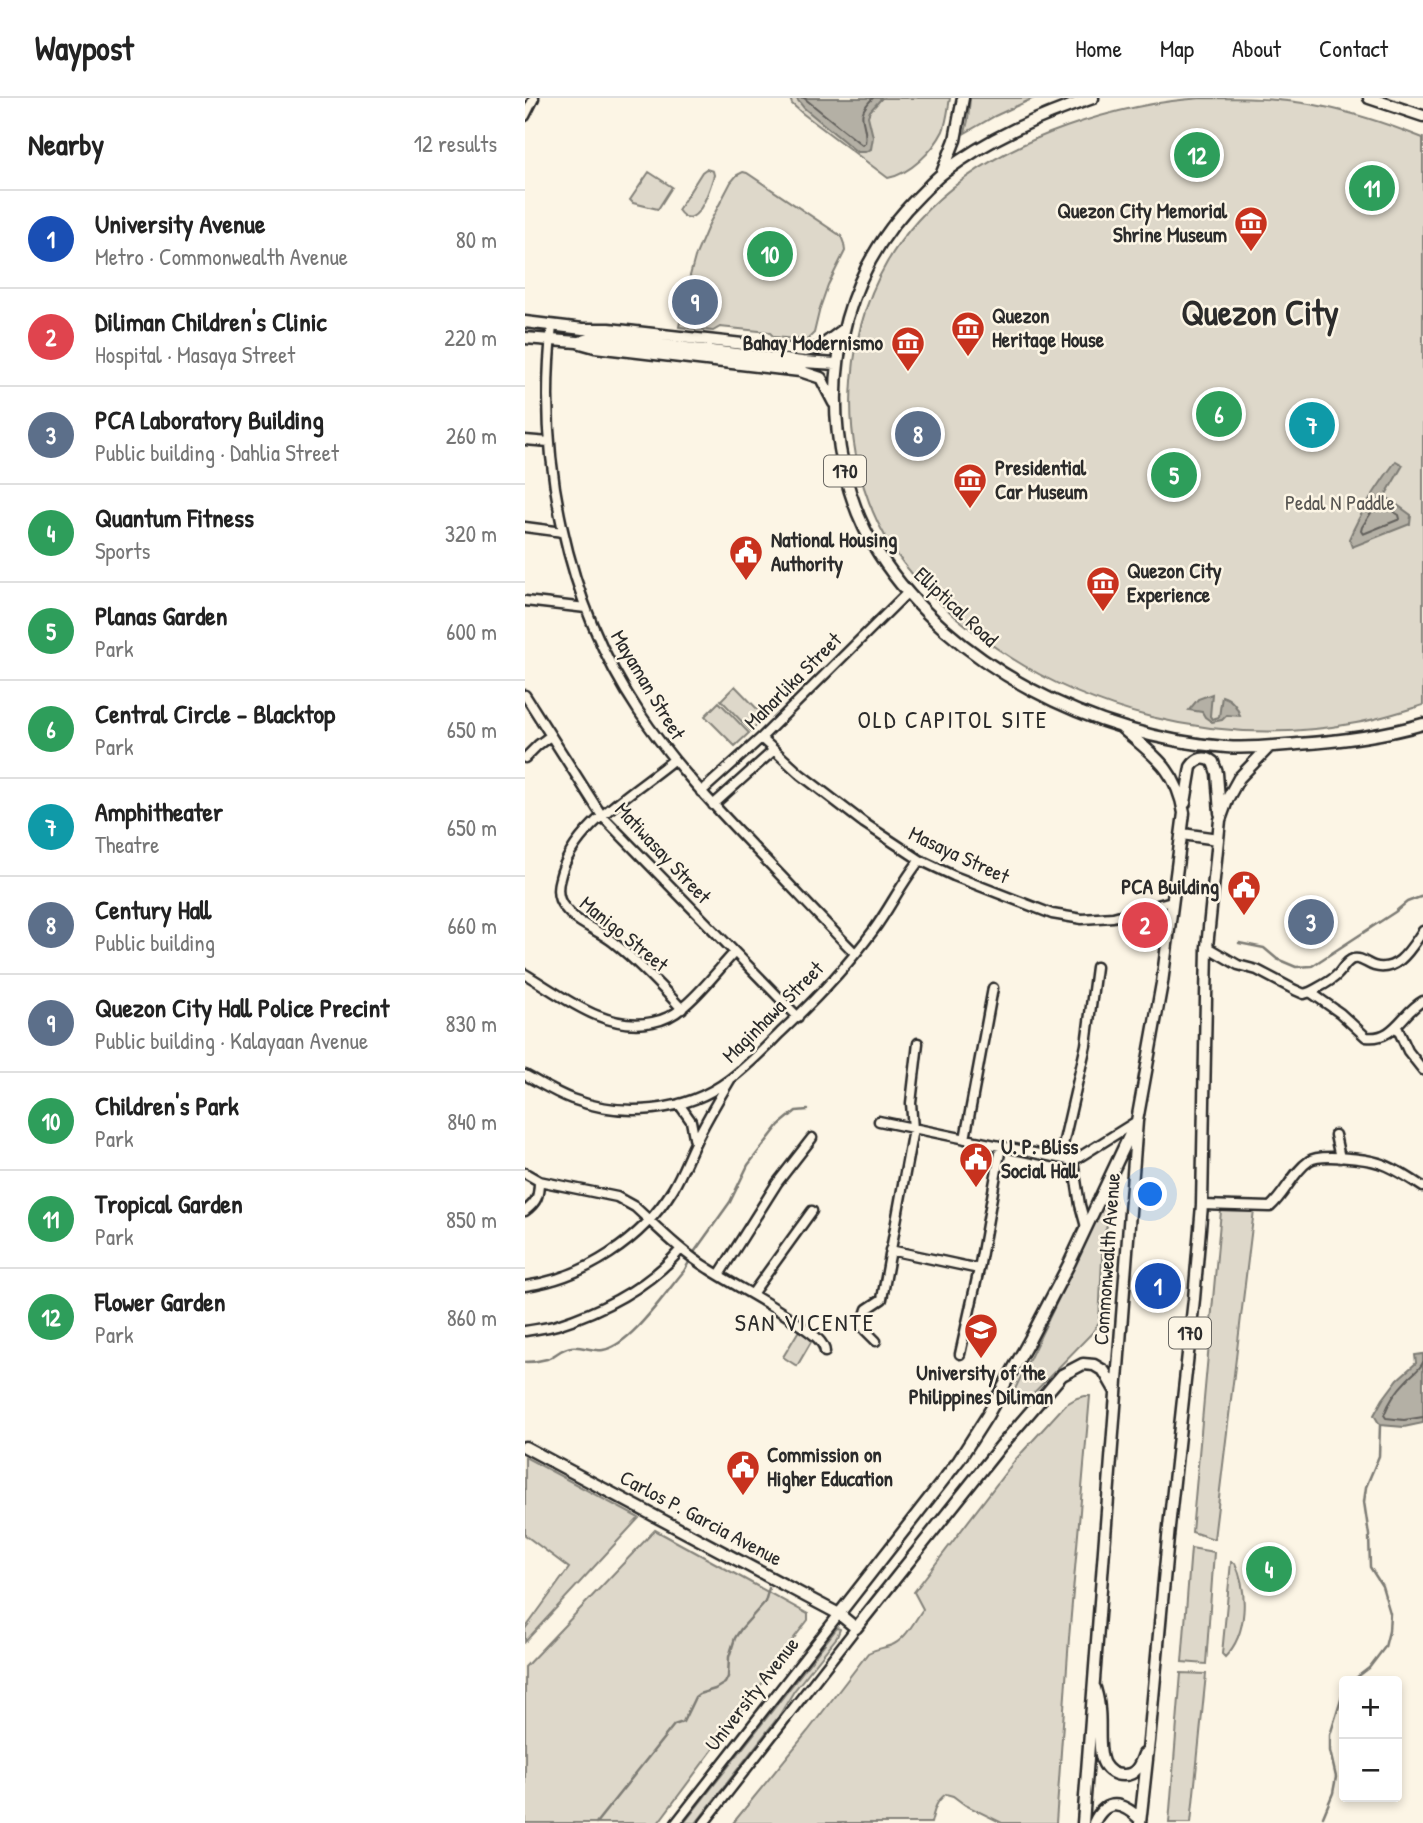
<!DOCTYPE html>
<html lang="en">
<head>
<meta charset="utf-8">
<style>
  body { margin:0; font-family:"Patrick Hand",sans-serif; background:#f6f6f6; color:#222 }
  .controls { position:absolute; right:21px; bottom:21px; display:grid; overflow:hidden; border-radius:7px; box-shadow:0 4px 10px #0003 }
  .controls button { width:63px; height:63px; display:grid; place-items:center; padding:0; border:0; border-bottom:2px solid #e0e0e0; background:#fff; color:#222; font:35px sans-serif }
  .you { position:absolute; left:626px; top:1097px; width:24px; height:24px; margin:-18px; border:5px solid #fff; border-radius:50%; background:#1a73e8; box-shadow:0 0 0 10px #1a73e833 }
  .badge { display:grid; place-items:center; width:46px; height:46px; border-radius:50%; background:#db2777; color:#fff; font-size:23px; font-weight:700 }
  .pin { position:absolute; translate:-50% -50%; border:4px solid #fff; box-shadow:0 2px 7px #0006 }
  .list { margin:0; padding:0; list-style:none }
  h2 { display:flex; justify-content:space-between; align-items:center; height:91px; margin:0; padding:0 28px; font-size:30px }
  h2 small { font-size:23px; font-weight:400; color:#767676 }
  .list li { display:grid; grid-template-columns:46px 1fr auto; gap:21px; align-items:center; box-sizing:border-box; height:98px; padding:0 28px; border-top:2px solid #e0e0e0 }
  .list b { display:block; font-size:26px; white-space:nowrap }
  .list p { margin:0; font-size:23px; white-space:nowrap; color:#767676 }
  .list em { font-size:23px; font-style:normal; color:#767676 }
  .map { position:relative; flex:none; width:898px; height:1725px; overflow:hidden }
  header { display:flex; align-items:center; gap:42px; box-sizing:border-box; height:98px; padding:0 35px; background:#fff; border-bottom:2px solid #e0e0e0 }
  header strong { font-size:33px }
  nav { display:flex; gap:38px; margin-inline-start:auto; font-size:24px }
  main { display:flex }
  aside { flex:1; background:#fff }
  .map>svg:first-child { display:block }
  .green { fill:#ded8ca; stroke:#84827a; stroke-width:2 }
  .water { fill:#b4b0a5; stroke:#7d7b74; stroke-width:2 }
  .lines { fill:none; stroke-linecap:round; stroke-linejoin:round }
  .shore { stroke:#62605c; stroke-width:2 }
  .stream { stroke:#7d7b74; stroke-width:2.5 }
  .minor-casing { stroke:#2b2b2b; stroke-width:13 }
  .major-casing { stroke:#2b2b2b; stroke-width:15 }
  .minor { stroke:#fcf5e5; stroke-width:8 }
  .major { stroke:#fcf5e5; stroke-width:10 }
  .labels { text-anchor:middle; stroke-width:5; stroke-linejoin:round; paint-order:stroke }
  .shield { fill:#fcf5e5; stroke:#6a6863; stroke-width:2 }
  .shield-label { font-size:19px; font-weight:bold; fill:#2b2b2b }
  .poi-label { font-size:21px; font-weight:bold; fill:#2b2b2b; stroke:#fcf5e5; text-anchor:start }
  .park-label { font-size:21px; fill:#585653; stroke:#fcf5e5 }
  .street-label { font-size:21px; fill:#2b2b2b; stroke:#fcf5e5 }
  .quarter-label { font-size:24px; letter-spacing:2px; fill:#2b2b2b; stroke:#fcf5e5 }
  .town-label { font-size:35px; font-weight:bold; fill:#2b2b2b; stroke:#fcf5e5 }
</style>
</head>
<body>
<header>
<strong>Waypost</strong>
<nav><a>Home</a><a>Map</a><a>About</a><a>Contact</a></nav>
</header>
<main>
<aside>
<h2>Nearby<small>12 results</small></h2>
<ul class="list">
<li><span class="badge" style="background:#1a4fb4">1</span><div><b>University Avenue</b><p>Metro · Commonwealth Avenue</p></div><em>80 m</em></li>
<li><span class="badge" style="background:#e0444e">2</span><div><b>Diliman Children's Clinic</b><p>Hospital · Masaya Street</p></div><em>220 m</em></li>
<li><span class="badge" style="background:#5c6f8a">3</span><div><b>PCA Laboratory Building</b><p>Public building · Dahlia Street</p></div><em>260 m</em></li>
<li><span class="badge" style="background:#2e9e5b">4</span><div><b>Quantum Fitness</b><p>Sports</p></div><em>320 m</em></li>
<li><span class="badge" style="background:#2e9e5b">5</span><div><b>Planas Garden</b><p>Park</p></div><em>600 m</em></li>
<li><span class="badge" style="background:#2e9e5b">6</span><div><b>Central Circle - Blacktop</b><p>Park</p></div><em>650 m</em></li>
<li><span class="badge" style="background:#0f9aa8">7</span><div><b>Amphitheater</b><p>Theatre</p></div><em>650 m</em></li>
<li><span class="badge" style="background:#5c6f8a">8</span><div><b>Century Hall</b><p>Public building</p></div><em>660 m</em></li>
<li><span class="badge" style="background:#5c6f8a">9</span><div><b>Quezon City Hall Police Precint</b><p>Public building · Kalayaan Avenue</p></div><em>830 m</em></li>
<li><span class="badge" style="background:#2e9e5b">10</span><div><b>Children's Park</b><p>Park</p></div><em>840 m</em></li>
<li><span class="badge" style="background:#2e9e5b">11</span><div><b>Tropical Garden</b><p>Park</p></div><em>850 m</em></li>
<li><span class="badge" style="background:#2e9e5b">12</span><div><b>Flower Garden</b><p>Park</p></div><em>860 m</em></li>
</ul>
</aside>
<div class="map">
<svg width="898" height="1725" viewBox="0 0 898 1725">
  <rect width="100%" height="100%" fill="#fcf5e5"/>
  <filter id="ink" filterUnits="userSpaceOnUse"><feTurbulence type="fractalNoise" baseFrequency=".0143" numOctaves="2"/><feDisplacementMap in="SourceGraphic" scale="14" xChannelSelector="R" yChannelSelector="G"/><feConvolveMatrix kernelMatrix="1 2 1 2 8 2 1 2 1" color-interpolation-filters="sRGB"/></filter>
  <g filter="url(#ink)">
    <path class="green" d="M265,0H425C423,11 422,23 418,33C408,53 385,76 363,80L277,15L267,6Z
      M445,0H509L470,18L440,35L443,22Z
      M677,0C715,0 753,0 790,7C827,14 863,26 898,40V607C876,614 854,621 831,625C695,651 550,615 443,529C406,500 374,467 353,425C332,381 323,331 327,283C336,151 422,71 541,29C586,13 630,3 677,0Z
      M181,71L188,73L189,77C185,90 171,138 153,112L177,74Z
      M124,74L147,89L133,111L108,105L105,102Z
      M218,74L222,75L316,138L319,146L320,153L303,187L295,210L289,235L282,242L249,239L244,234L195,229L188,233L154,229L162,189L170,159L184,126L206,84L212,77Z
      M210,588L240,619L226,633L196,602Z
      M194,604L224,635L210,648L180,618Z
      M582,1100H586L590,1103L578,1140L574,1224L567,1235L499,1305L489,1293Z
      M729,1112L689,1441L667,1434L696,1113Z
      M276,1229L290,1237L272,1268L258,1259Z
      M560,1298H565L544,1540L531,1725H477L440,1707L428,1698L421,1696C410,1704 409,1714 406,1725H208L283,1633L343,1555C352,1550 361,1550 369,1546C382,1539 390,1522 398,1511L389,1494L491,1361L540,1307L552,1300Z
      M0,1359L114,1420L0,1544V1531L44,1470L0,1437Z
      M130,1432L283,1516V1522L266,1544L267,1545L133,1725H0V1569Z
      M666,1450L689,1454L681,1566L657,1564Z
      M706,1464L710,1465C723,1493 723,1536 700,1559L697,1556Z
      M312,1530L315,1531L312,1539L269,1593L254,1618L171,1725H159Z
      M656,1575L681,1576L666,1725H644Z"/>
    <path class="water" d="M271,0H357L345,13L343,18L348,39L346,51L340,54H332L279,10Z
      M871,363L878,367L860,398L886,417L885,426L827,449L824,441C836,413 853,387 871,363Z
      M687,596L685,618L687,621L694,619L697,598C707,601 712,608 715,618L702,617L697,622L687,624L680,619L677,614L664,612L673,601Z
      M898,1256V1325L879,1329L855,1327L849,1317L858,1301L873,1281L891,1265L890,1257Z"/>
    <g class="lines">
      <path class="shore" d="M279,0L337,47L340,45C344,24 327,20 348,0
        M853,404L874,417L875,421L838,436L836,433L837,429Z
        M898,1264C895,1272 888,1275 882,1282C872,1292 864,1304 859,1317L861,1320L879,1322L898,1319"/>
      <path class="stream" d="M714,845L739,850L752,861L771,869L787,868L870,814L882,804L898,798
        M170,1153L205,1104L223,1067L254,1027L271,1013L283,1012
        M0,1264C7,1264 15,1263 22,1261C30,1258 37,1250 46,1249C57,1247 67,1254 78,1252C106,1247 140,1195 159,1173L164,1164
        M827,1583L844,1570L860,1549L864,1533L865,1515L857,1488L845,1469L844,1437L839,1404L841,1389L854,1358L855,1327
        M798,1719L808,1695L811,1679L805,1653V1637L819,1592
        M71,1725L149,1627L158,1624L170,1599L174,1596L190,1591L200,1585L203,1579L204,1559L210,1540L216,1531L240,1504L244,1490"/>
      <g class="minor-casing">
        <path id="minor" d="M0,18L9,0
          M27,228C12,359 40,503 114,614C150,668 194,713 238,759C269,791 299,824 330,855
          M0,342L24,344
          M0,429L38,434
          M0,503L61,510
          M0,597L77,718L273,919
          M236,640L275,676L339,725L395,762L429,778L527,816L557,821L588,819L647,803
          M0,660L13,647L25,638
          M148,662C110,694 47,728 35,780C32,790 32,801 40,810C51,825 73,832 88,844C113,864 135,887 157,911
          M176,694L236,640L383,494
          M188,707L249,652
          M682,849L713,867L732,872L770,892L779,896L785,894L815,915L841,939C870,943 877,914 898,903
          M0,876C39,899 80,934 128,924C138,922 149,917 157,910C176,895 192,873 209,855
          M785,894C794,889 806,884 813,876C818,871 821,863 828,861C836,859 842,866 849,868C873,875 886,850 898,833
          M872,929L883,953L898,972
          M0,977C15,985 31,995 47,1001C98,1020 160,1015 204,982C223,968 239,951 255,935C288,904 321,870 348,833C365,810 377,784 395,762
          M154,1006L166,1023L170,1044
          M354,1023L548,1063L612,1023
          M810,1037L815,1060
          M440,1041L468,890
          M535,1060L561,947L571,869
          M548,1063L555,1107L561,1129
          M0,1075L14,1083L92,1099L110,1109C133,1130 156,1154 184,1171C212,1189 243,1204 271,1224C280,1231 299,1241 300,1254
          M677,1107L745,1109C760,1096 768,1074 784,1063C794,1055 842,1061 854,1065C870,1070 884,1080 898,1089
          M0,1113C12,1104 14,1098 14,1083
          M365,1152L454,1171
          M194,1177L252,1085L287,1040
          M0,1188C59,1180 117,1142 148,1091C157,1076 163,1059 171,1043C181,1022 193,1002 205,982
          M227,1196L287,1113
          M0,1233C11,1231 22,1230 32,1227C79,1212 124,1189 156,1151
          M351,1243L340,1232L337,1227L342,1211L357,1201L388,1031L386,1005L393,945
          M435,1256L454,1171L476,1049
          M151,1725L314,1516
          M179,1725L331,1530"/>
      </g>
      <g class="major-casing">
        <path id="major" d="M568,0C515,18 463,40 418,75C410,81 403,89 396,96C323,167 297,268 318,367C325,399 336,429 354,456C426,568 571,640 701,649C725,651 749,648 773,646C816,643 857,638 898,626
          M844,0L898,18
          M417,75L430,42L438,0
          M0,224L58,231H84L281,253L294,250L318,232
          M0,240L52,244L70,249L275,273L296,280L309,305
          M55,244L70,239L277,264L312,266
          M660,705L666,669C672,660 680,658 688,664L692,675L695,715
          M657,736L693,741
          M0,1349L314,1516L331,1530L475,1349L537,1277L558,1266L569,1267L579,1273L591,1294
          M314,1516L434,1362L462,1318L504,1243L544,1166L608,1030
          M570,1590C572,1597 574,1605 574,1612C576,1627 572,1654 579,1666C583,1673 590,1677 597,1677C611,1678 615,1667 619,1656
          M558,1725L612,1023L637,885L659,715C652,671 628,657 597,630
          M569,1725C581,1699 598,1705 615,1721
          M615,1725L624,1643L644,1429L669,1201L677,1107L682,849L695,722L703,700L714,680L744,649"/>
      </g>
      <use href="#minor" class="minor"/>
      <use href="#major" class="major"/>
    </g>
  </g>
  <defs>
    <g id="museum-pin" transform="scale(1.75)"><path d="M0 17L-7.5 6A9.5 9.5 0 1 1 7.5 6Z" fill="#c8321e" stroke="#fcf5e5"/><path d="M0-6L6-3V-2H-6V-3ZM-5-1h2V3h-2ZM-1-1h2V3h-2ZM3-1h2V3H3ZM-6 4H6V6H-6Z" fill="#fff"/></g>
    <g id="civic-pin" transform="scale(1.75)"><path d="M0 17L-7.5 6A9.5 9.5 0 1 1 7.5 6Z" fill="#c8321e" stroke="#fcf5e5"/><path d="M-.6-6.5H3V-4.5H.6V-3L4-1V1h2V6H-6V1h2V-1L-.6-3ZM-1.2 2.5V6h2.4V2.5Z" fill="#fff"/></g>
    <g id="university-pin" transform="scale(1.75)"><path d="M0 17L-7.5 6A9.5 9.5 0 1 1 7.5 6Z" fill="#c8321e" stroke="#fcf5e5"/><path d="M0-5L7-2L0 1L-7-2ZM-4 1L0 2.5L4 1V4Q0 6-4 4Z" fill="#fff"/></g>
  </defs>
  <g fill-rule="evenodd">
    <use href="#museum-pin" x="726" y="125"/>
    <use href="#museum-pin" x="443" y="230"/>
    <use href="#museum-pin" x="383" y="245"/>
    <use href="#museum-pin" x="445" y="382"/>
    <use href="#civic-pin" x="221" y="454"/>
    <use href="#museum-pin" x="578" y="485"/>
    <use href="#civic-pin" x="719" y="789"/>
    <use href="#civic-pin" x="451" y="1061"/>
    <use href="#university-pin" x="456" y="1232"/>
    <use href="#civic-pin" x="218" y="1369"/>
  </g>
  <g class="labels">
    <g class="shield">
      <rect x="299" y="357.5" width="42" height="31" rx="5"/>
      <rect x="644" y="1219.5" width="42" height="31" rx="5"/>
    </g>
    <g class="shield-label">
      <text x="320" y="380">170</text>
      <text x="665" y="1242">170</text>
    </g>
    <g class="poi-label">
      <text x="702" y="120" text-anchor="end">Quezon City Memorial<tspan x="702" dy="24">Shrine Museum</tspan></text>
      <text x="467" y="225">Quezon<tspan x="467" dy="24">Heritage House</tspan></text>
      <text x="358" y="252" text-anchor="end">Bahay Modernismo</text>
      <text x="470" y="377">Presidential<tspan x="470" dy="24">Car Museum</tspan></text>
      <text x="246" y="449">National Housing<tspan x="246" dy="24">Authority</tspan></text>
      <text x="602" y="480">Quezon City<tspan x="602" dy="24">Experience</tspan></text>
      <text x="694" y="796" text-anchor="end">PCA Building</text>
      <text x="476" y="1056">U. P. Bliss<tspan x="476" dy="24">Social Hall</tspan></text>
      <text x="456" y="1282" text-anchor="middle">University of the<tspan x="456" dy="24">Philippines Diliman</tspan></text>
      <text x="242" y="1364">Commission on<tspan x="242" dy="24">Higher Education</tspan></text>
    </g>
    <g class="park-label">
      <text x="815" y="412">Pedal N Paddle</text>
    </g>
    <g class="street-label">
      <text transform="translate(431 509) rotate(43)" y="7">Elliptical Road</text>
      <text transform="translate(268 583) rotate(-45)" y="7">Maharlika Street</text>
      <text transform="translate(123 587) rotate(59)" y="7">Mayaman Street</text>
      <text transform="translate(138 755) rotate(47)" y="7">Matiwasay Street</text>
      <text transform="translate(434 757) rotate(25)" y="7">Masaya Street</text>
      <text transform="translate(99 836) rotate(39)" y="7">Manigo Street</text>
      <text transform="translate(248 914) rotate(-45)" y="7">Maginhawa Street</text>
      <text transform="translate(582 1161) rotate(-86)" y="7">Commonwealth Avenue</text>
      <text transform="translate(176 1420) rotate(28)" y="7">Carlos P. Garcia Avenue</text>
      <text transform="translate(227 1596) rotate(-52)" y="7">University Avenue</text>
    </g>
    <g class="quarter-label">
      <text x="428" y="630">OLD CAPITOL SITE</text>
      <text x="280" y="1233">SAN VICENTE</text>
    </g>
    <g class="town-label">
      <text x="735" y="227">Quezon City</text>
    </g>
  </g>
</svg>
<div class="controls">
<button>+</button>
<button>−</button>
</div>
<div class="you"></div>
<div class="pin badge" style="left:633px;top:1188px;background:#1a4fb4">1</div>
<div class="pin badge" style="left:620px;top:827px;background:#e0444e">2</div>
<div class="pin badge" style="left:786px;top:824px;background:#5c6f8a">3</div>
<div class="pin badge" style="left:744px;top:1471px;background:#2e9e5b">4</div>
<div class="pin badge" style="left:649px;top:377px;background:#2e9e5b">5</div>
<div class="pin badge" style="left:694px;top:316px;background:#2e9e5b">6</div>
<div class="pin badge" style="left:787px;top:327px;background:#0f9aa8">7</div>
<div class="pin badge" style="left:393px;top:336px;background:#5c6f8a">8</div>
<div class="pin badge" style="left:170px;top:204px;background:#5c6f8a">9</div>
<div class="pin badge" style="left:245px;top:156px;background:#2e9e5b">10</div>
<div class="pin badge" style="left:847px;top:90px;background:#2e9e5b">11</div>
<div class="pin badge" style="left:672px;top:57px;background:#2e9e5b">12</div>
</div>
</main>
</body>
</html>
